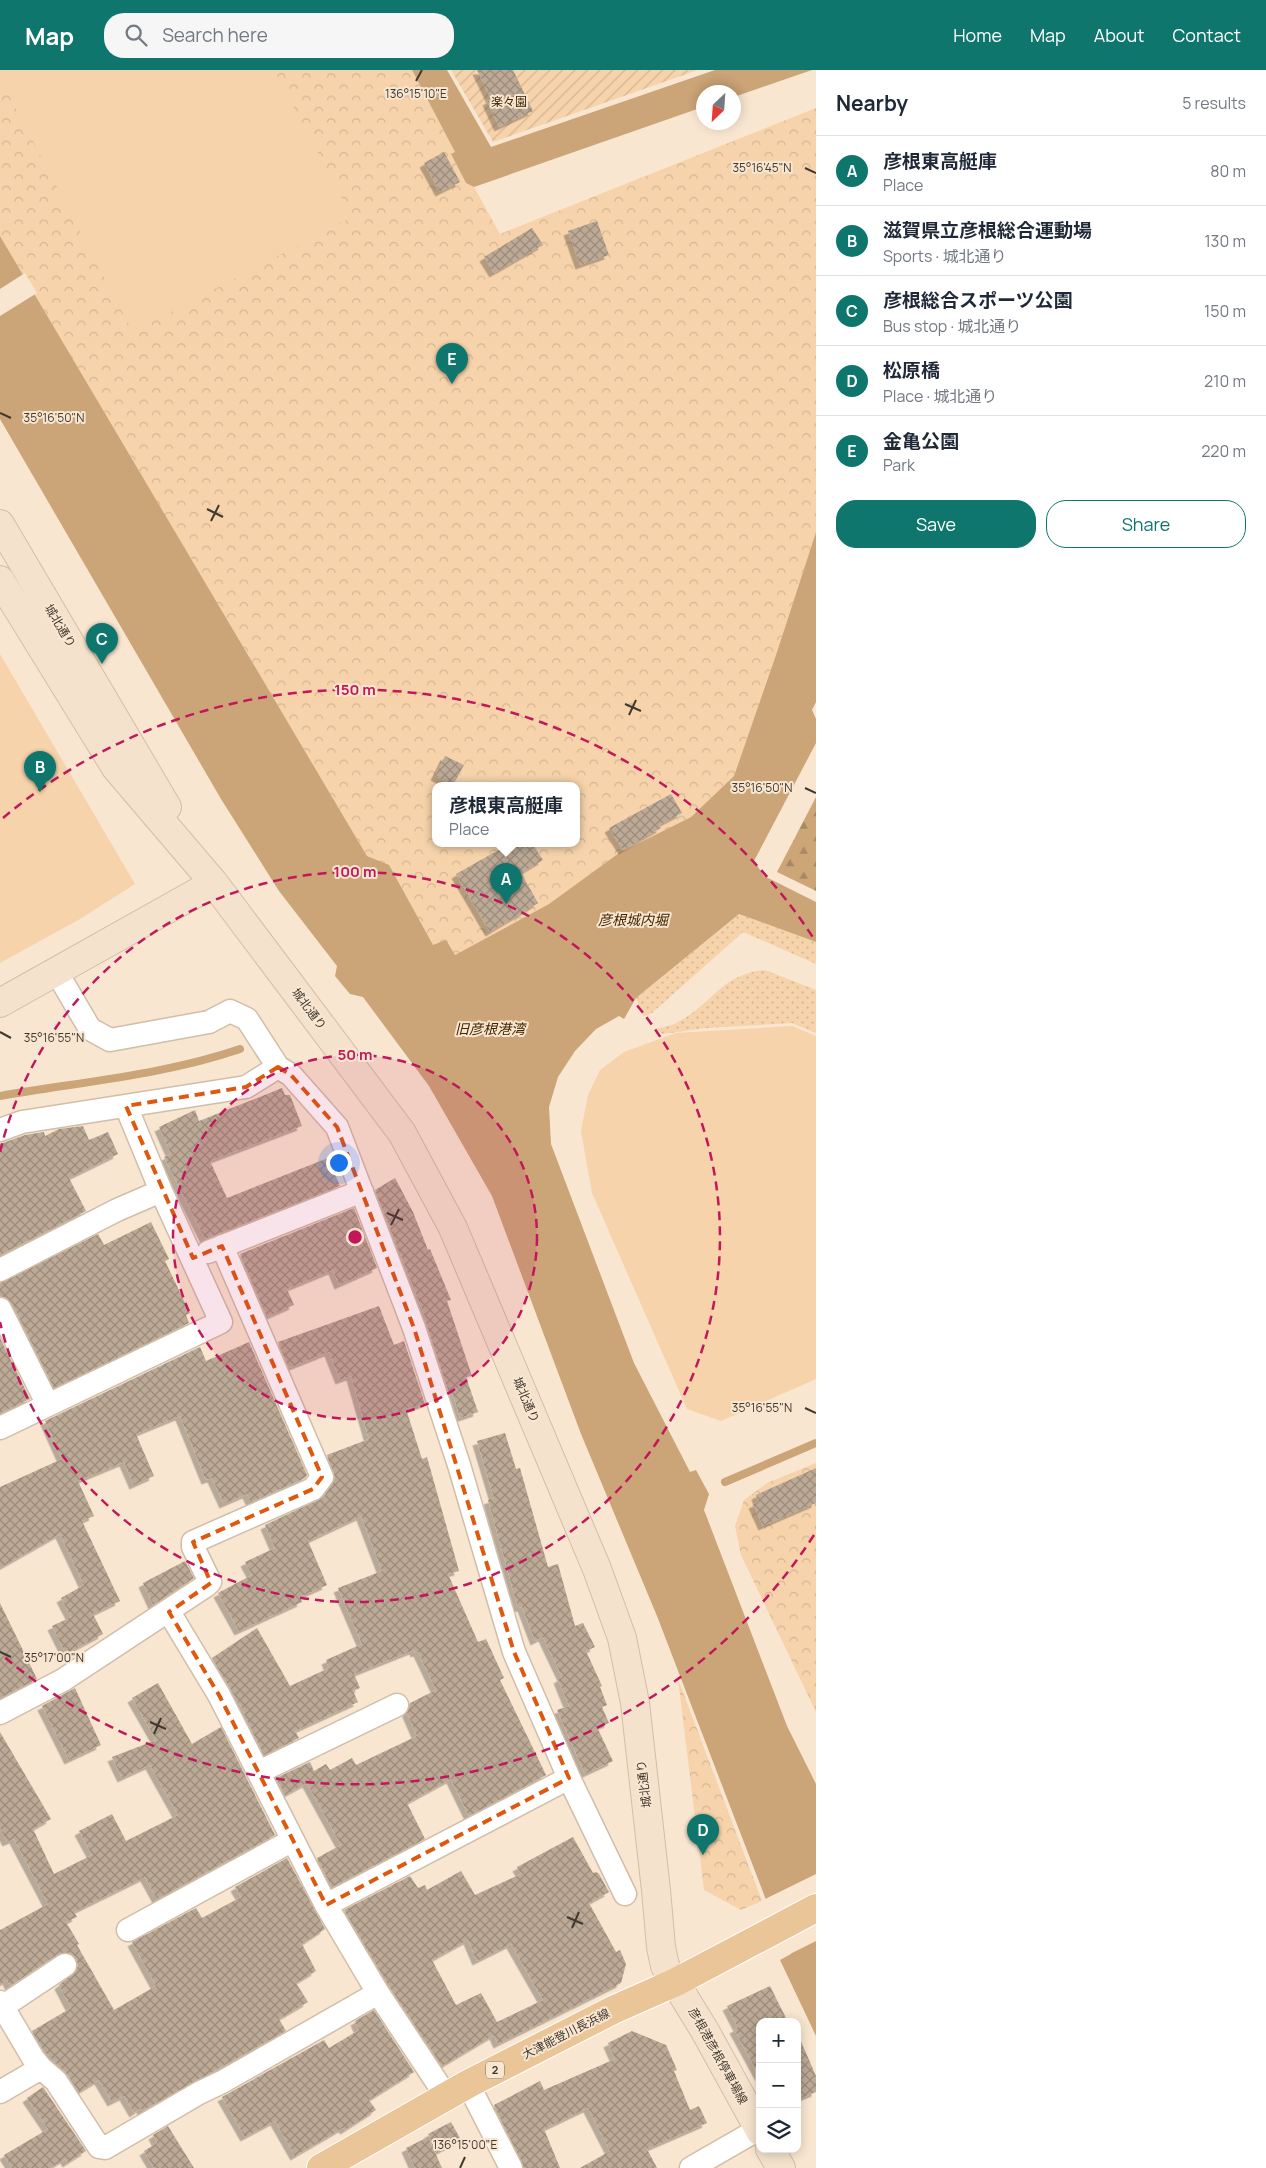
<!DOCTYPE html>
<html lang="en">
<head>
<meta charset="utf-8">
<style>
  body { margin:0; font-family:Manrope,"Noto Sans JP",sans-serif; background:#f6f6f7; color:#1f2937 }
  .controls { position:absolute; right:15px; bottom:15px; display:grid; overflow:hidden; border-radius:10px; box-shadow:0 2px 12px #0003 }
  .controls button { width:45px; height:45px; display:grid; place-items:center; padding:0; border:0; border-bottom:1px solid #e0e1e3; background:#fff; color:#1f2937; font:25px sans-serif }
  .compass { position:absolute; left:696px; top:15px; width:45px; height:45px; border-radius:50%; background:#fff; box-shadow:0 2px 12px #0003; rotate:205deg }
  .you { position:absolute; left:338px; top:1092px; width:18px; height:18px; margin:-12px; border:4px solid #fff; border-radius:50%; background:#1a73e8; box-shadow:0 0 0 8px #1a73e833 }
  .badge { display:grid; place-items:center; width:32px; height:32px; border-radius:50%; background:#0f766e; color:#fff; font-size:16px; font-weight:700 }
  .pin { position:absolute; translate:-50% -41px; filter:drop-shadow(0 1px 2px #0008) }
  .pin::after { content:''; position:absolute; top:26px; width:18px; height:15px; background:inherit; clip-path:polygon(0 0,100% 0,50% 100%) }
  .popup { position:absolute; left:432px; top:712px; width:148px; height:65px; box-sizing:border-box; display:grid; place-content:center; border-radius:10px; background:#fff; filter:drop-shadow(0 1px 4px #0005); font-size:16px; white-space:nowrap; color:#747a83 }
  .popup b { font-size:19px; color:#1f2937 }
  .popup::after { content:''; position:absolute; left:50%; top:100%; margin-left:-10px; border:10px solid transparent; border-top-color:#fff }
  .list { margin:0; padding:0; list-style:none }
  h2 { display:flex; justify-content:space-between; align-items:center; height:65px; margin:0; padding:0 20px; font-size:21px }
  h2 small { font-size:16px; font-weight:400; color:#747a83 }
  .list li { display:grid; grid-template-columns:32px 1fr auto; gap:15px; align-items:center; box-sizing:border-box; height:70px; padding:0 20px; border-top:1px solid #e0e1e3 }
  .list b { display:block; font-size:19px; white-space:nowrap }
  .list p { margin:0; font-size:16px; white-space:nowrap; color:#747a83 }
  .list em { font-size:16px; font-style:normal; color:#747a83 }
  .actions { display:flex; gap:10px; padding:15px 20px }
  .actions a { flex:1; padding:11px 0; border:1px solid #0f766e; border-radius:20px; text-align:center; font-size:18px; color:#0f766e }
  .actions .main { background:#0f766e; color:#fff }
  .icon { flex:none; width:28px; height:28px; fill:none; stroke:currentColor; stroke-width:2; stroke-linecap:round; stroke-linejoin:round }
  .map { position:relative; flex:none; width:816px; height:2098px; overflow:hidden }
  header { display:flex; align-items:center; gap:30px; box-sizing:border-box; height:70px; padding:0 25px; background:#0f766e; color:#fff }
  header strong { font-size:24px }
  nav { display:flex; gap:28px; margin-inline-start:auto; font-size:18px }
  .search { width:350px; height:45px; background:#f6f6f7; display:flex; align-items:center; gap:12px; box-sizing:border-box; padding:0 18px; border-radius:20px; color:#747a83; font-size:19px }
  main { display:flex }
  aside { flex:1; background:#fff }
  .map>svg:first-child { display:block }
  .grass { fill:url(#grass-dots) }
  .forest { fill:url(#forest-firs) }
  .park { fill:url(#park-crowns); fill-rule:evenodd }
  .garden { fill:url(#garden-furrows) }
  .pitch { fill:#f6d3ab }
  .water { fill:#cba477 }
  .pier { fill:#f9e6d0 }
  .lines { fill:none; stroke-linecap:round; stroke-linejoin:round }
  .stream { stroke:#cba477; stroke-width:8 }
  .building { fill:url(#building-cross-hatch); fill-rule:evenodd; filter:url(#shadow) }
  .street-casing { stroke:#d1bea8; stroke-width:25 }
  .secondary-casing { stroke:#d1bea8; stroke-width:30 }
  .primary-casing { stroke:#fff; stroke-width:30 }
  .street { stroke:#fff; stroke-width:22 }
  .secondary { stroke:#f4e2cc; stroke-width:28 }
  .primary { stroke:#e9c598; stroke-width:28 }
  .marked { fill:none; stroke:#e0570e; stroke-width:4; stroke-dasharray:10 6; stroke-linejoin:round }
  .ticks { fill:none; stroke:#403930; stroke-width:2 }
  .ring { fill:none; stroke:#c2185b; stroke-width:2.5; stroke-dasharray:9 6 }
  .labels { text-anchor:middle; stroke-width:4; stroke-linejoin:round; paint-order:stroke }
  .shield { fill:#f9e6d0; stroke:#786d60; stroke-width:1 }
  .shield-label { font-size:11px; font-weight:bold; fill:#403930 }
  .park-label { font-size:12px; fill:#3c2200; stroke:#f9e6d0 }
  .street-label { font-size:12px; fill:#403930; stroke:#f9e6d0 }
  .water-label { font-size:14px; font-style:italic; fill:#412600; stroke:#f9e6d0 }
  .ticks-label { font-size:12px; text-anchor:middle; fill:#403930; stroke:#f9e6d0; stroke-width:4; stroke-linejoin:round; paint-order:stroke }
  .centre { fill:#c2185b; stroke:#f9e6d0; stroke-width:2.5 }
  .ring-label { font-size:15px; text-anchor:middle; font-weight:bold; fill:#c2185b; stroke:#f9e6d0; stroke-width:4; stroke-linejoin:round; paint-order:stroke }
</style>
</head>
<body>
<header>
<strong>Map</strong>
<div class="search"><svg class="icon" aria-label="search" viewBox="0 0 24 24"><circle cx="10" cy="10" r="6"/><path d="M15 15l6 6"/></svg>Search here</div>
<nav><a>Home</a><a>Map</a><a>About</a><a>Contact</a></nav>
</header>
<main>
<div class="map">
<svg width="816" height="2098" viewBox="0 0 816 2098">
  <defs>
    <pattern id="grass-dots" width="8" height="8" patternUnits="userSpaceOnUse" patternTransform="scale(1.25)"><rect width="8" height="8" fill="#f6d3ab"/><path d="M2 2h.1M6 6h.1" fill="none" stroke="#d4b693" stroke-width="1.8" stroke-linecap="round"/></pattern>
    <pattern id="forest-firs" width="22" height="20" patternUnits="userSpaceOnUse" patternTransform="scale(1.25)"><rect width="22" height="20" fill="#cda678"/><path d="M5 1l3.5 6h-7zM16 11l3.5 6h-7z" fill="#a88863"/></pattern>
    <pattern id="park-crowns" width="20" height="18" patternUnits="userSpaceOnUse" patternTransform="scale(1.25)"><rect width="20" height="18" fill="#f6d3ab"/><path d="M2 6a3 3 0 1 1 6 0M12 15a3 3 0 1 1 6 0" fill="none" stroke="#d4b693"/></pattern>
    <pattern id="garden-furrows" width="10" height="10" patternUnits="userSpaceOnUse" patternTransform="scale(1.25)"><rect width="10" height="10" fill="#f6d3ab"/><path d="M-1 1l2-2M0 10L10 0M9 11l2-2" fill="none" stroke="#d4b693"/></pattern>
    <pattern id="building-cross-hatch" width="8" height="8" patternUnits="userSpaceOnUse" patternTransform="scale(1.25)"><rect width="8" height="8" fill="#bdaa96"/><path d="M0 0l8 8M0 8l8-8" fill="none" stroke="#9b8b7b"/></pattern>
    <filter id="shadow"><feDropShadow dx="-4.5" dy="4.5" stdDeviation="0" flood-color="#0004"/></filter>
  </defs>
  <rect width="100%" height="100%" fill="#f9e6d0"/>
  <path class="grass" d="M739,844L816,872V894L743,862L652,943L643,946L636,928Z
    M765,900L816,920V963L792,953L706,958L663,964L656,959C663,957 672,956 678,952C713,934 721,904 765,900Z"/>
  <path class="forest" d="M816,727V821L777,802Z"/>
  <path class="park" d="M0,0H412L455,82L451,84L466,113L474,117L500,164L816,38V462L777,582L734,706L691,747L619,783L549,834L455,885L433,876L389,796L367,786L0,166ZM436,715H576V773H436Z
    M816,1393V1642L741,1485L735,1456L744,1430L767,1413Z
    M678,1609L762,1831L741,1840L704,1820Z"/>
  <path class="garden" d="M451,0H698L493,72Z"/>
  <path class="pitch" d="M0,0H274L352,147L133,262L0,8Z
    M0,584L135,814L80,849L0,893Z
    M792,956L816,966V1309L721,1351L687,1339L592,1123L581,1061L588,1025L600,1000L624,982L676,963Z"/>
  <path class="water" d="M412,0H447L491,77L715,0H812L734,27V22H704L703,37L474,117L466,113L451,84L455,82Z
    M0,166L367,786L389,795L433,875L446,870L455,885L549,834L619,783L691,747L734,706L777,582L816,462V632L812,640L816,649V673L754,791L764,806L816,832V872L739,844L636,928L624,949L619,946L596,959L575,981L558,1007L549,1037L551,1074L634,1293L690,1402L696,1400L709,1424L704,1440L787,1656L816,1714V1966L780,1890L791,1884L768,1835L657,1546L581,1364L492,1126L429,1016L363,927L350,924L335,906L337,896L279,821L221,729L0,349Z"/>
  <path class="pier" d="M25,203L37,223L0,246V219Z
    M816,1804V1871L784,1887L783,1885L788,1883L763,1830Z"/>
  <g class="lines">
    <path class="stream" d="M0,1026C80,1012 164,1005 240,979
      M725,1412L816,1373"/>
  </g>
  <path class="building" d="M477,0H513L533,41L499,57L487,31L491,29Z
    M444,82L460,112L440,122L424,93Z
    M597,151L609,185L580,195L568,161Z
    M532,158L543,175L494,203L484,187Z
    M445,686L464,695L453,715L435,706Z
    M671,724L682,743L659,755L661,758L623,780L609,758Z
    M511,773H532L543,790L521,803L538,833L490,862L456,804Z
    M282,1018L285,1025H290L302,1056L210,1091L227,1128L328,1088L340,1116L205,1169L164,1087L171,1084L159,1057L195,1040L199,1051Z
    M83,1056L89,1070L108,1062L118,1084L69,1108L86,1141L0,1185V1074L25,1065L44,1062L45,1066L59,1059Z
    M395,1108L413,1142L428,1180L430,1179L451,1230L447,1231L472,1306L466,1307L478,1342L460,1348L453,1325L450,1326L425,1249H426L375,1120Z
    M354,1138L377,1198L339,1215L333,1200L287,1219L294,1235L267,1247L240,1184Z
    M151,1152L169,1189L165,1191L190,1243L186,1245L189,1253L54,1318L12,1233L7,1228L0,1226V1213L98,1164L104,1175Z
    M379,1236L394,1275L404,1271L425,1334L406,1339L422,1389L427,1387L459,1501L448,1504L478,1572L486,1569L504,1608L500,1610L546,1705L469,1746L451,1709L407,1733L425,1769L332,1817L317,1788L341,1775L307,1713L285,1725L276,1708L310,1692L314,1701L326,1694L330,1700L352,1688L356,1695L417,1666L407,1643L410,1633L436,1620L418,1582L415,1583L414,1580L354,1604L360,1618L353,1621L358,1632L295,1661L299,1668L264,1685L244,1644L245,1643L212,1588L257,1558L290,1616L329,1598L326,1590L362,1574L338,1518L382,1501L361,1446L308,1471L327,1515L300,1527L302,1532L239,1561L218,1523L252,1505L245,1492L275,1478L265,1455L324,1427L335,1408L327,1385L369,1369L351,1306L340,1310L329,1282L289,1298L278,1272Z
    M0,1268L30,1329L0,1343Z
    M249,1272L307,1405L305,1408L251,1432L247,1424L224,1434L212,1408L206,1410L180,1346L136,1364L154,1406L134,1415L124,1392L78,1411L94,1446L82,1451L120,1531L93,1544L103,1564L66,1584L52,1556L71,1547L61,1528L84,1515L60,1464L0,1498V1417L62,1389L45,1351L200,1277L206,1291Z
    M505,1363L516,1399L520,1398L548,1497L558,1494L575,1556L583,1553L595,1577L586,1581L602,1616L600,1617L607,1635L602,1637L609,1653L597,1657L613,1691L585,1704L557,1640L569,1636L558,1609L562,1607L543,1567L535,1571L522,1537L518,1538L488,1430L494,1428L477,1371Z
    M816,1398V1433L763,1456L753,1434L758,1432L756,1425Z
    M185,1491L194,1508L153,1535L143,1513Z
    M0,1533L37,1609L0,1628Z
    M158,1613L192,1674L221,1657L275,1765L157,1829L145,1807L74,1842L77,1847L66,1852L79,1874L77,1875L114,1940L156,1916L132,1872L196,1838L202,1848L241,1827L235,1817L287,1788L325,1859L302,1874L316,1901L296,1913L308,1932L279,1949L286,1961L142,2041L141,2038L134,2043L124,2026L112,2032L99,2010L79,2022L67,2004L44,1981L32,1961L71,1938L59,1915L76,1901L78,1895L76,1887L70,1883L58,1884L10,1916L7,1910L0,1915V1860L48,1834L14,1769L7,1772L0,1758V1662L51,1749L33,1759L54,1804L92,1785L79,1761L112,1744L126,1771L178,1745L150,1695L122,1708L112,1687L156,1670L132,1628Z
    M75,1618L101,1675L69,1690L42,1636Z
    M573,1767L593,1803L596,1802L599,1804L609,1822L589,1833L616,1882L620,1880L626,1894L621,1913L498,1974L494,1965L442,1996L389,1916L344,1840L410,1806L418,1818L425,1815L427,1820L461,1801L475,1825L521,1804L517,1797ZM468,1870L477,1891L511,1874L543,1930L497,1952L481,1923L456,1935L432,1890Z
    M770,1916L788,1952H760V2007L734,1959L738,1957L727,1936Z
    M374,1940L414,2002L369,2030L376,2040L345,2060L343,2058L295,2086L275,2051L245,2067L222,2027L324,1970L329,1978L359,1960L355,1951Z
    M632,1961L666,1975L677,2000L674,2001L690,2040L699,2036L707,2053L647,2079L657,2098H580L610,2081L588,2038L544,2059L560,2098H524L494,2035L540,2011L544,2020L615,1989L608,1973Z
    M797,1962L816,2006V2022L797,2030Z
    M43,2017L86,2081L67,2093L65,2089L50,2098H12L4,2085L48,2059L27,2028Z
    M451,2052L461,2070L437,2082L428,2064Z
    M168,2056L194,2098H154L144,2081L157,2073L153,2065Z
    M428,2067L442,2098H415L406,2078Z"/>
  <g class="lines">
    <g class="street-casing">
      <path id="street" d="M56,901L90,959L110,970L209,952L230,941L247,949L278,997L291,1005L337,1057L414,1258L459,1395L514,1582L569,1708L625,1824
        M0,1060L22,1052L246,1017L278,997
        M208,1182L362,1121
        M0,1200L117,1140L161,1121
        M0,1239L48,1335
        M0,1358L221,1252L161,1121L126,1036
        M169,1542L219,1625L326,1835L378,1923L446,2026
        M0,1643L63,1610L207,1515L210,1512L193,1477V1472L313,1419L322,1407L222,1176
        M259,1702L397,1635
        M326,1835L569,1708
        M128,1860L293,1770
        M0,1932L33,1988L41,1998L56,2011L99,2077L105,2078L199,2023L222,2012L378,1923
        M2,1937L65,1895
        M468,2014L511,2098
        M0,2022L41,1998
        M691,2098L759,2059"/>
    </g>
    <g class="secondary-casing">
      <path id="secondary" d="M0,454L167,737
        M0,510L116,698L214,813L402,1063L453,1158L597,1499L622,1568L635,1633L656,1820L661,1877L665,1896L705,1961L760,2061
        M0,933L214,813
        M770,2079L781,2098"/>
    </g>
    <g class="primary-casing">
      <path id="primary" d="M321,2098L468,2014L613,1940L676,1912L816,1838"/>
    </g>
    <use href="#street" class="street"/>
    <use href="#secondary" class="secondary"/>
    <use href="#primary" class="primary"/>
  </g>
  <path class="marked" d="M278,997L291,1005L337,1057L414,1258L514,1582L569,1708L326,1835L219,1625L169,1542L211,1513L193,1472L313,1419L322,1407L222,1176L193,1188L126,1036L246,1017Z"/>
  <path class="ticks" d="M416,11L422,0M805,98L816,103M0,343L11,348M207,439L223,447M211,451L219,435M625,634L641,641M629,645L636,630M805,718L816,723M0,962L11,968M387,1143L403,1150M391,1155L399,1139M805,1338L816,1343M0,1582L11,1587M150,1652L166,1659M154,1664L161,1648M567,1847L583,1854M572,1858L579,1842M460,2098L465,2087"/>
  <circle cx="355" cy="1167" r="182" fill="#c2185b" fill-opacity=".12"/>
  <g class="ring">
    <circle cx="355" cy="1167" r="182"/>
    <path d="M0 1082A365 365 0 1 1 0 1252"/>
    <path d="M814 1465A547 547 0 0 1 3 1586M3 748A547 547 0 0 1 814 869"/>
  </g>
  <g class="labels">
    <rect class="shield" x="486" y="1991.5" width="18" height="17" rx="4"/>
    <g class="shield-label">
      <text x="495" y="2004">2</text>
    </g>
    <g class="park-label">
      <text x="509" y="36">楽々園</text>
    </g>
    <g class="street-label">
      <text transform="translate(60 556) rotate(59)" y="4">城北通り</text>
      <text transform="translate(309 939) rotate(53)" y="4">城北通り</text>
      <text transform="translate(526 1330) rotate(67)" y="4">城北通り</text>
      <text transform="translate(644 1714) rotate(-97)" y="4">城北通り</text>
      <text transform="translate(566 1964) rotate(-27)" y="4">大津能登川長浜線</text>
      <text transform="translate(718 1986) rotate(61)" y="4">彦根港彦根停車場線</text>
    </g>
    <g class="water-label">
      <text x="633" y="855">彦根城内堀</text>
      <text x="490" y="964">旧彦根港湾</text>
    </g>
  </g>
  <g class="ticks-label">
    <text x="416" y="28">136°15'10"E</text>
    <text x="762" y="102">35°16'45"N</text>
    <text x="54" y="352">35°16'50"N</text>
    <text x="762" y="722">35°16'50"N</text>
    <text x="54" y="972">35°16'55"N</text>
    <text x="762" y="1342">35°16'55"N</text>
    <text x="54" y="1592">35°17'00"N</text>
    <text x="465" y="2079">136°15'00"E</text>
  </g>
  <circle cx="355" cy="1167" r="8" class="centre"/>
  <g class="ring-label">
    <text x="355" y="625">150 m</text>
    <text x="355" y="807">100 m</text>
    <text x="355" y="990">50 m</text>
  </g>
</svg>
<div class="controls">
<button>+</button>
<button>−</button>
<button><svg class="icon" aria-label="layers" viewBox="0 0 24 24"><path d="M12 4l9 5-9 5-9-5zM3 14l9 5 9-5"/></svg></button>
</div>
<svg class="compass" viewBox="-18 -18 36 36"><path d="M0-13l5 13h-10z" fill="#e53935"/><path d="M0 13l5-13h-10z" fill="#747a83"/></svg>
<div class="you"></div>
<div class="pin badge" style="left:506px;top:834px">A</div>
<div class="popup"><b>彦根東高艇庫</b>Place</div>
<div class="pin badge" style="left:40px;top:722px">B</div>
<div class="pin badge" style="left:102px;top:594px">C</div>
<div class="pin badge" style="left:703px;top:1785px">D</div>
<div class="pin badge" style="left:452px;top:314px">E</div>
</div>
<aside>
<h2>Nearby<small>5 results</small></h2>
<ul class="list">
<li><span class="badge">A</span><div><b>彦根東高艇庫</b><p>Place</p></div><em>80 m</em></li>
<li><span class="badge">B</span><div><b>滋賀県立彦根総合運動場</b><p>Sports · 城北通り</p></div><em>130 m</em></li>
<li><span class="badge">C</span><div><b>彦根総合スポーツ公園</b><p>Bus stop · 城北通り</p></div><em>150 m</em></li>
<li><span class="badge">D</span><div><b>松原橋</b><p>Place · 城北通り</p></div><em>210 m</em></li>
<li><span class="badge">E</span><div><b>金亀公園</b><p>Park</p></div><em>220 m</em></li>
</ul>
<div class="actions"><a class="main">Save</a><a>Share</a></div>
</aside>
</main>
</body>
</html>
